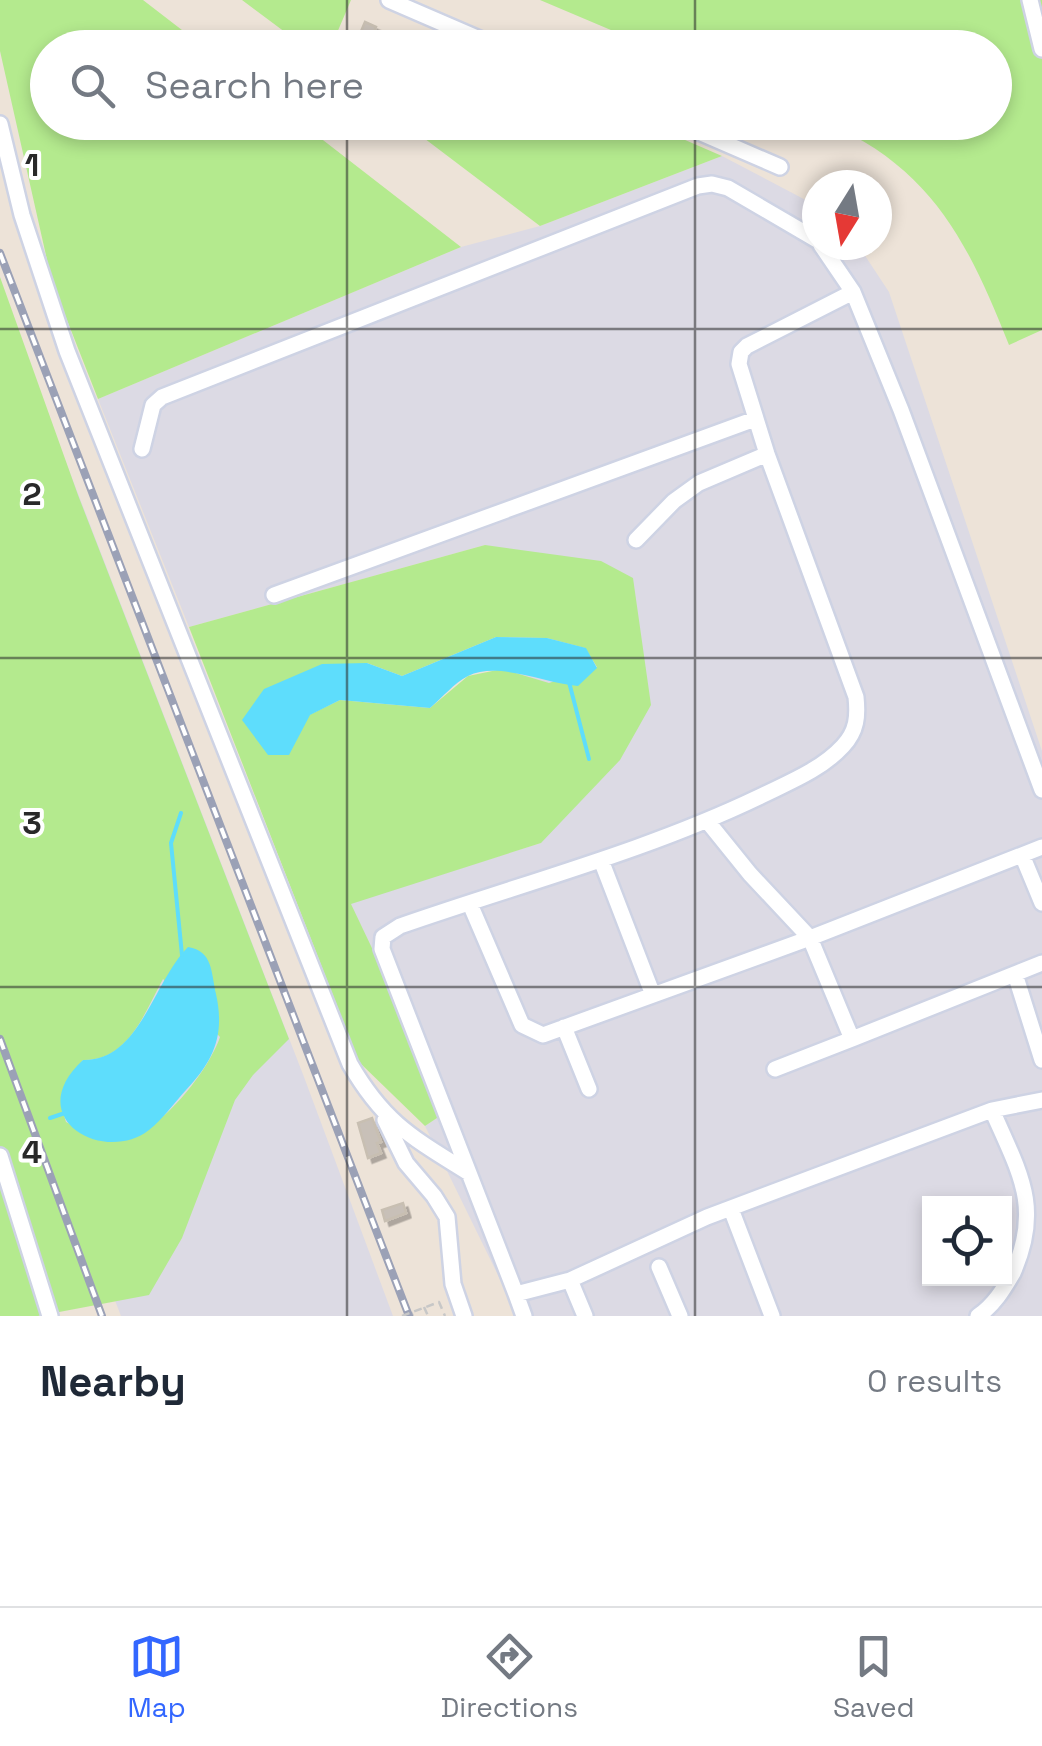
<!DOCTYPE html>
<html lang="en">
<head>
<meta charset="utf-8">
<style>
  body { margin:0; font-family:"Space Grotesk",sans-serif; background:#f6f6f7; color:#1f2937 }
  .controls { position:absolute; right:30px; bottom:30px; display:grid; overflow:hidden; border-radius:0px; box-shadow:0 5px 15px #0003 }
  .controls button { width:90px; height:90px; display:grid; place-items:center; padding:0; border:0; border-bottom:2px solid #e0e1e3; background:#fff; color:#1f2937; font:50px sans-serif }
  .compass { position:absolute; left:802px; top:170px; width:90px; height:90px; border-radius:50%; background:#fff; box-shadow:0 5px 15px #0003; rotate:191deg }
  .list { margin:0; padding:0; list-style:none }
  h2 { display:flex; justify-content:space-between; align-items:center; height:130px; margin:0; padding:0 40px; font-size:42px }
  h2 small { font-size:32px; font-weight:400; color:#747a83 }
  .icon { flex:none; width:55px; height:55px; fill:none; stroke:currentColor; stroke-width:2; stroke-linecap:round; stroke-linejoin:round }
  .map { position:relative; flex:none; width:1042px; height:1316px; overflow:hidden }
  .search { position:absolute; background:#fff; box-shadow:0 5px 15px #0003; left:30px; right:30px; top:30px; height:110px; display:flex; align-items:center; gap:25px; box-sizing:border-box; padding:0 35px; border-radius:55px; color:#747a83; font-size:38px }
  .sheet { height:290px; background:#fff }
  nav { display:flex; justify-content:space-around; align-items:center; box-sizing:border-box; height:140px; border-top:2px solid #e0e1e3; background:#fff; font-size:28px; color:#747a83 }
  nav a { display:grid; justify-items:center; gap:5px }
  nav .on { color:#3367ff }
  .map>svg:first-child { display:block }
  .industrial { fill:#dcdae4; fill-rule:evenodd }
  .green { fill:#b4ea8e; fill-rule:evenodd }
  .water { fill:#5eddfc }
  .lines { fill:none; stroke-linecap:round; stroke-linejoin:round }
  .stream { stroke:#5eddfc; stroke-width:4 }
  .building { fill:#c8c0b8; stroke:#c8bfb2; stroke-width:2.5; filter:url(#shadow) }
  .minor-casing { stroke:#ced3e4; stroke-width:20 }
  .path { stroke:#c7c7c7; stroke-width:2.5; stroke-dasharray:8 5; stroke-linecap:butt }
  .minor { stroke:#fff; stroke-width:15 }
  .rail-casing { stroke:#9ba1b6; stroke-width:8 }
  .rail { stroke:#fff; stroke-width:4; stroke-dasharray:11; stroke-linecap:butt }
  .path-bridge { stroke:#c7c7c7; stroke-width:2.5; stroke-dasharray:8 5; stroke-linecap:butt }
  .grid { fill:none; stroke:#292929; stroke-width:2.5; stroke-opacity:0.55 }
  .grid-label { font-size:32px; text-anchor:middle; font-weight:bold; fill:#292929; stroke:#fff; stroke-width:8; stroke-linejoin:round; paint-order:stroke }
</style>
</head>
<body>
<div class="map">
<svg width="1042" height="1316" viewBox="0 0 1042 1316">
  <defs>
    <filter id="shadow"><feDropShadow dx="4.5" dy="4.5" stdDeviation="0" flood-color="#0004"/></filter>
  </defs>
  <rect width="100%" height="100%" fill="#ede3d8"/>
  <path class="industrial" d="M722,156L817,206V245H858L889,292L1042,751V1316H518L425,1126L449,1110L350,903L541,843L485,545L189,627L98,399L461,247L540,226ZM930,1204H1004V1278H930Z
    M0,292L304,1077L393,1316H121L0,1003Z"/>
  <path class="green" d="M0,0H143L204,47L48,48V122L301,123L461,247L98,399L52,282L0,51Z
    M242,0H351L331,47H305Z
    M540,0H1042V330L1009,345C969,244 932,168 827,123L994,122V48L651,47Z
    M404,123H646L722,156L540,226Z
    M0,277L78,495L289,1039L253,1075L235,1100L182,1238L149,1295L38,1316H0ZM163,979L220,1037C208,1073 152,1144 110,1141C97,1140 79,1128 66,1122C57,1095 67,1082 83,1060C129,1061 144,1013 163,979Z
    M485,545L601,561L633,578L651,705L620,760L541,843L351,904L449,1110L425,1126L359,1062L189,627ZM496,637L547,638L585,648L597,667L549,683L502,669L468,676L430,708L340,700L309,715L367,663L402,676Z"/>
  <path class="water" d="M496,637L547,638L586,648L597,668L578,686C544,683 498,661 468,676C454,683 442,698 430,708L340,700L310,715L289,755H268L242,720L264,689L322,664L367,663L402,676Z
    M188,947C213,951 211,972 216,994C225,1035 214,1060 186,1090C174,1103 163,1119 149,1130C104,1165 20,1118 83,1060C140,1061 153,982 188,947Z"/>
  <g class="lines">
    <path class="stream" d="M569,682L589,759
      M181,813L171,843L182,955
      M50,1118L68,1112"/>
  </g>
  <path class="building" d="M365,22L376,27L369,43L379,48H354Z
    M389,33L400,37L395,48H383Z
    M372,1118L381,1142L377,1143L381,1153L368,1158L358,1123Z
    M403,1203L406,1213L385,1221L382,1210Z"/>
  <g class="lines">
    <g class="minor-casing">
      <path id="minor" d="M389,0L500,48
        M1030,0L1042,49
        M676,122L780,167
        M0,124L22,215L67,351L350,1064C384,1123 413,1138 469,1173
        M821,245L853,292L901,410L1042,790
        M853,292L747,346L741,352L739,364L767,454L856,697C858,716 857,731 843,746C821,770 787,783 759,797C644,852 520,884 400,926L383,937L382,949L516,1294L570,1280L707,1217L992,1110C1020,1174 1042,1207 1013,1273C1003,1290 994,1305 978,1316
        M142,449L153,405L162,397L698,186L712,184L728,188L817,240
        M636,540L674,501L699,483L767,454
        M274,595L755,419
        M708,822L750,874L810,938L852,1039L1042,963
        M1022,855L1042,903
        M601,860L653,995
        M470,904L522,1025L543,1035L810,938L1042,847
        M1015,974L1042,1060
        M564,1027L589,1089
        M775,1069L852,1039
        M992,1110L1042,1100
        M385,1120L406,1163L434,1196L447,1217L453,1284L464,1316
        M0,1156L50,1316
        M731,1209L772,1316
        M659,1267L680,1316
        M570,1280L585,1316
        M516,1294L524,1316"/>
    </g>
    <path class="path" d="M424,1307L428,1316
      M411,1312L413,1316"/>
    <use href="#minor" class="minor"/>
    <g class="rail-casing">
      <path id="rail" d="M0,253L409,1316
        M0,1039L102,1316"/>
    </g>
    <use href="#rail" class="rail"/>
    <path class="path-bridge" d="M402,1316L439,1302L445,1316"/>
  </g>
  <path class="grid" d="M347,0V48M695,0V48M347,122V1316M695,122V1316M0,329H1042M0,658H1042M0,987H1042"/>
  <g class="grid-label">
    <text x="32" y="176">1</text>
    <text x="32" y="505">2</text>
    <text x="32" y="834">3</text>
    <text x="32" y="1163">4</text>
  </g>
</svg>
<div class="controls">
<button><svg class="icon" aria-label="locate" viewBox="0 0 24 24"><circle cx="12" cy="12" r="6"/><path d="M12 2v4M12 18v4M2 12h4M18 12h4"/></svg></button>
</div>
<svg class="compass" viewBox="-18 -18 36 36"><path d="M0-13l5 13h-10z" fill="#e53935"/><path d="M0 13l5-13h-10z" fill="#747a83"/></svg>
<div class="search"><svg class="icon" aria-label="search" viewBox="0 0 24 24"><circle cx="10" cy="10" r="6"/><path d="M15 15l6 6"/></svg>Search here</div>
</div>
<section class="sheet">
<h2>Nearby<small>0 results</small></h2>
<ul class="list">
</ul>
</section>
<nav>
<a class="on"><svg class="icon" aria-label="map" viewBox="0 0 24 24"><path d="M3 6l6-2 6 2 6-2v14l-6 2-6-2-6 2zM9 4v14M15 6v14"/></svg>Map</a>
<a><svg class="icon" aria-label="directions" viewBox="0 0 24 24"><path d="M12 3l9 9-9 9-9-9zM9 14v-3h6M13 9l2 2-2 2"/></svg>Directions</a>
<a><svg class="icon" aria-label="saved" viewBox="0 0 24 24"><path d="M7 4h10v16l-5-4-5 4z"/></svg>Saved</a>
</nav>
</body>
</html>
